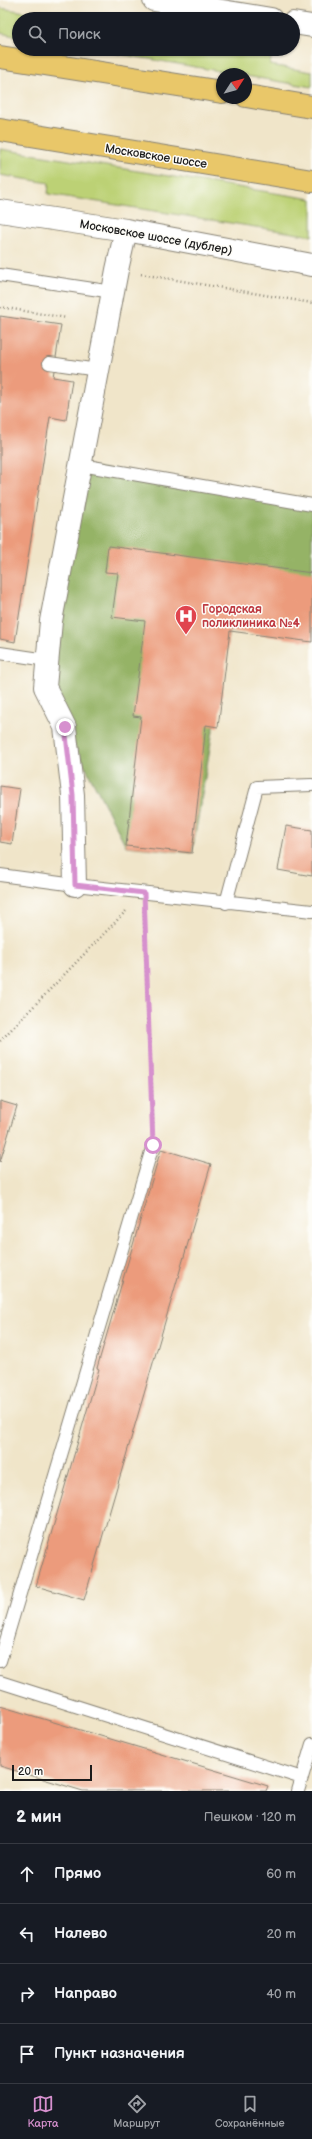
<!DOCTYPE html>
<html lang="ru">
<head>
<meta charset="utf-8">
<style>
  body { margin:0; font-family:"Balsamiq Sans",sans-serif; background:#20242c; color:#f1f3f6 }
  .compass { position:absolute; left:216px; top:68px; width:36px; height:36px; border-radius:50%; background:#171b24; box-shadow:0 1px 3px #0004; rotate:54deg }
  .scale { position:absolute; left:12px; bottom:10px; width:80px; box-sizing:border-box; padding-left:4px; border:2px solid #1c1c1c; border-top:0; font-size:11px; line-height:14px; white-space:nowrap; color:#1c1c1c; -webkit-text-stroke:3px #fdfcf7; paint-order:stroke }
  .stop { position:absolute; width:12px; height:12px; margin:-9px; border:3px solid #d690ce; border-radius:50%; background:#fff }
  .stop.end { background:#d690ce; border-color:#fff; box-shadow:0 1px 4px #0008 }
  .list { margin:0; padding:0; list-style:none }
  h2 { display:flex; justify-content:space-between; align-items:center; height:52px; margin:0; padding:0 16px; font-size:17px }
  h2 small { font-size:13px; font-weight:400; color:#9ea1a6 }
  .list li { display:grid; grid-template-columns:26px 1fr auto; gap:12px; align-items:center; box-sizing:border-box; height:60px; padding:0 16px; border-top:1px solid #363941 }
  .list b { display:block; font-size:15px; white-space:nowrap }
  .list em { font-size:13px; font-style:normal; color:#9ea1a6 }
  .icon { flex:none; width:22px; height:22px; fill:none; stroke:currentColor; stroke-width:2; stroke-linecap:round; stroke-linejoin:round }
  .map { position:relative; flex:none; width:312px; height:1791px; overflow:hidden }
  .search { position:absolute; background:#171b24; box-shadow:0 1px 3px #0004; left:12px; right:12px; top:12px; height:44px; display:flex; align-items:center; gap:10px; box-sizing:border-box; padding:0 14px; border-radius:22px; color:#9ea1a6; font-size:15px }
  .sheet { height:292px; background:#171b24 }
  nav { display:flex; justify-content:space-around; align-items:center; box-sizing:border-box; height:56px; border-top:1px solid #363941; background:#171b24; font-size:11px; color:#9ea1a6 }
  nav a { display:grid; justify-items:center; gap:2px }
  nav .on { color:#d690ce }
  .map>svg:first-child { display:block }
  .green { fill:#bcd175; stroke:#6c7648 }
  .forest { fill:#95b366; stroke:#586841 }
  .building { fill:#ec9b7c }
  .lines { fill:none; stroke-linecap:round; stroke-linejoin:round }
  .lane-casing { stroke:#868072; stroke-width:14 }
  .street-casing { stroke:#868072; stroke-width:24 }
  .primary-casing { stroke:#868072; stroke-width:24 }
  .path { stroke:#868072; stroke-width:2.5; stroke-dasharray:1 3; stroke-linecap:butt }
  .lane { stroke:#fff; stroke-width:12 }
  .street { stroke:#fff; stroke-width:22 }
  .primary { stroke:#e9c769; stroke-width:22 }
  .route { stroke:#d690ce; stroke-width:5 }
  .labels { text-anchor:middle; stroke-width:3; stroke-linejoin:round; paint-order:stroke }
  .street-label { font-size:12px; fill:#1c1c1c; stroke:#fdfcf7 }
  .health-label { font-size:12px; font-weight:bold; fill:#be3a42; stroke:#fdfcf7; text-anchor:start }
</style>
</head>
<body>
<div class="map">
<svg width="312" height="1791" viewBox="0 0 312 1791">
  <rect width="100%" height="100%" fill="#fdfcf7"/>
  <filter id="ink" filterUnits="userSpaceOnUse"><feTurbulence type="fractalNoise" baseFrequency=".025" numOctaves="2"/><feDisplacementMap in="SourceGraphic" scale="8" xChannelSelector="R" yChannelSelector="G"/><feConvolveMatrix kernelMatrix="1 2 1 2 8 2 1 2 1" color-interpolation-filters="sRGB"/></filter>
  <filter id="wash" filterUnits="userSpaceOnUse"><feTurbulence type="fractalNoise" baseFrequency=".012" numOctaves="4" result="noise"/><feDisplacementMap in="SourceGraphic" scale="16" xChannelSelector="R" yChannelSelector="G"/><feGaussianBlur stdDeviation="0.9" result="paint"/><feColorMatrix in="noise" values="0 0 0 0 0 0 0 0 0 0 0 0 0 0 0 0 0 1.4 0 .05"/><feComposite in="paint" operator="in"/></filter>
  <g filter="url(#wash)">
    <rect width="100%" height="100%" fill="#f0e5c9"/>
    <path class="green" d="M0,8L71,19H19V37L0,33Z
      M91,49H259L272,51L270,65L312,72V87L246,76V74H236Z
      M0,149L312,199V236L48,194L49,183L0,175Z"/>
    <path class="forest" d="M81,465L312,505V636L230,631L192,853L126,846L65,727L47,660Z"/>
    <g id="blocks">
      <path class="building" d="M0,316L61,325L53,377L72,380L66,420L50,417L15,642L0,639Z
        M108,546L312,573V642L230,631L218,727L206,725L192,853L126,846L141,717L133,716L145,621L112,617L118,573L105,572Z
        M0,786L20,789L12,844L0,842Z
        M286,826L312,830V876L278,870Z
        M0,1101L17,1106L0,1162Z
        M161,1149L211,1164L84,1600L36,1586L99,1369L97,1368Z
        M0,1706L268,1786L266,1791H83L0,1766Z"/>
    </g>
  </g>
  <g filter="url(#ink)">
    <use href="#blocks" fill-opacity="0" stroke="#868072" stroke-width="1"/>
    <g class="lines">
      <g class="lane-casing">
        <path id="lane" d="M0,275L113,292
          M49,363L98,370
          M81,465L312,505
          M0,653L47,660
          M0,875L75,885L312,911
          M226,903L257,787L312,785
          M0,1661L153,1145
          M0,1682L302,1778
          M298,1791L312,1744"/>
      </g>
      <g class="street-casing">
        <path id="street" d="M154,0L271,19
          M293,23L312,26
          M0,211L126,230L312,265
          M75,885L73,795L65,727L45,687L51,621L117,270L126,230"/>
      </g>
      <g class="primary-casing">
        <path id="primary" d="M0,57L222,92
          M246,96L312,107
          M0,130L312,181"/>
      </g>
      <path class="path" d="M141,274L312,303
        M0,307L67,318
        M144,911L153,1126
        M0,1041L126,911"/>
      <use href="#lane" class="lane"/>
      <use href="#street" class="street"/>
      <use href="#primary" class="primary"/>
    </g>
  </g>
  <g class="lines" filter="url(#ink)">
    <path class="route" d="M65,727L73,795L75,885L144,893L153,1145"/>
  </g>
  <defs>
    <g id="hospital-pin" transform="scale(1.15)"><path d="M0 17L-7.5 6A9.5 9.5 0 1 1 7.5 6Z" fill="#e0444e" stroke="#fdfcf7"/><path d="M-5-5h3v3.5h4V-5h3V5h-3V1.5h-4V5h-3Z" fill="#fff"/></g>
  </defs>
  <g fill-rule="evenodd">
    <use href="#hospital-pin" x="186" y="616"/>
  </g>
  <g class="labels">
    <g class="street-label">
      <text transform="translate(156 156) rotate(9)" y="4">Московское шоссе</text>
      <text transform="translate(156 237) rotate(10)" y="4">Московское шоссе (дублер)</text>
    </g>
    <g class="health-label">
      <text x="202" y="613">Городская<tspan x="202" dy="14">поликлиника №4</tspan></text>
    </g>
  </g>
</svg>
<svg class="compass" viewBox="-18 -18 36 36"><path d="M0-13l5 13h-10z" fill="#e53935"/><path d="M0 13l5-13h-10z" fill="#9ea1a6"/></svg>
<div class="scale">20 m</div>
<div class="stop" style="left:153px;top:1145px"></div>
<div class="stop end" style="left:65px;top:727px"></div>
<div class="search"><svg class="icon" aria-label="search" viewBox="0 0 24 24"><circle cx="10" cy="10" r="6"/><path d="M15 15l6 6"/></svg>Поиск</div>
</div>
<section class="sheet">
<h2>2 мин<small>Пешком · 120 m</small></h2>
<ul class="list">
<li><svg class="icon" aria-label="ahead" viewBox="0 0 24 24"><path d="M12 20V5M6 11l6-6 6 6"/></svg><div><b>Прямо</b></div><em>60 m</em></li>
<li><svg class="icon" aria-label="left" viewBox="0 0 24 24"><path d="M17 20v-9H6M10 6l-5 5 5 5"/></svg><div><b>Налево</b></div><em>20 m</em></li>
<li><svg class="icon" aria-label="right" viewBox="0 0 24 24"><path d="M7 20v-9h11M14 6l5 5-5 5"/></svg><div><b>Направо</b></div><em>40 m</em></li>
<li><svg class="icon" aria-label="arrive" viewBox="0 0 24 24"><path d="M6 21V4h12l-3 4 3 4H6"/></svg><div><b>Пункт назначения</b></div></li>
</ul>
</section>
<nav>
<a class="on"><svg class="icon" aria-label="map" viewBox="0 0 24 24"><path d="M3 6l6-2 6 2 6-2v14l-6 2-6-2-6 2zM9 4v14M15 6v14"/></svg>Карта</a>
<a><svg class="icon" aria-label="directions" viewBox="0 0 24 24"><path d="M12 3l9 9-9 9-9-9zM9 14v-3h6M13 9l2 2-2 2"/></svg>Маршрут</a>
<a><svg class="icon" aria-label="saved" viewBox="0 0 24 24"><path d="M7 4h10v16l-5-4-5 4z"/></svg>Сохранённые</a>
</nav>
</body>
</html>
